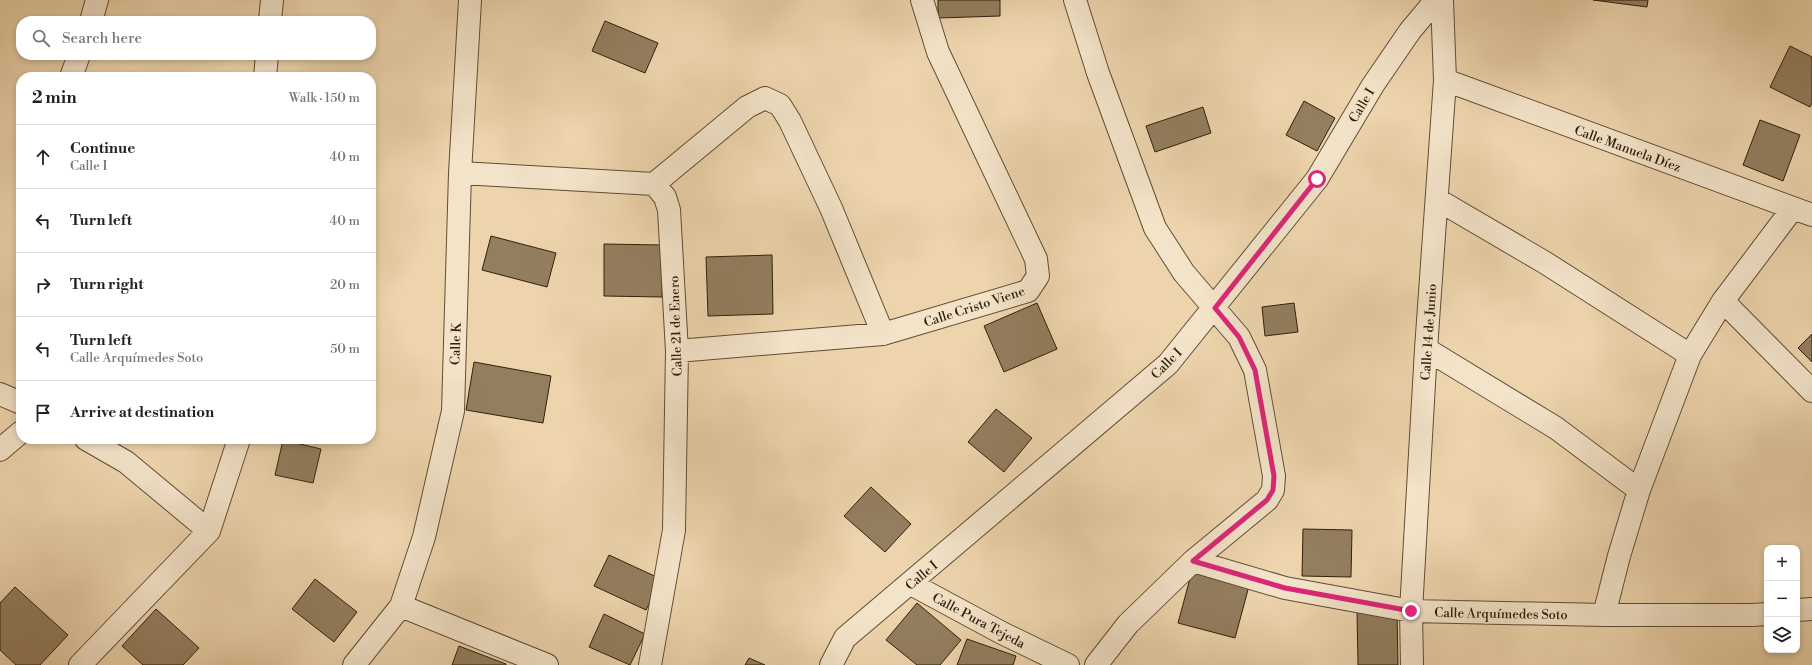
<!DOCTYPE html>
<html lang="en">
<head>
<meta charset="utf-8">
<style>
  body { margin:0; font-family:"Libre Bodoni",serif; background:#f6f6f6; color:#222 }
  .controls { position:absolute; right:12px; bottom:12px; display:grid; overflow:hidden; border-radius:8px; box-shadow:0 2px 6px #0003 }
  .controls button { width:36px; height:36px; display:grid; place-items:center; padding:0; border:0; border-bottom:1px solid #e0e0e0; background:#fff; color:#222; font:20px sans-serif }
  .stop { position:absolute; width:12px; height:12px; margin:-9px; border:3px solid #db2777; border-radius:50%; background:#fff }
  .stop.end { background:#db2777; border-color:#fff; box-shadow:0 1px 4px #0008 }
  .list { margin:0; padding:0; list-style:none }
  h2 { display:flex; justify-content:space-between; align-items:center; height:52px; margin:0; padding:0 16px; font-size:17px }
  h2 small { font-size:13px; font-weight:400; color:#767676 }
  .list li { display:grid; grid-template-columns:26px 1fr auto; gap:12px; align-items:center; box-sizing:border-box; height:64px; padding:0 16px; border-top:1px solid #e0e0e0 }
  .list b { display:block; font-size:15px; white-space:nowrap }
  .list p { margin:0; font-size:13px; white-space:nowrap; color:#767676 }
  .list em { font-size:13px; font-style:normal; color:#767676 }
  .icon { flex:none; width:22px; height:22px; fill:none; stroke:currentColor; stroke-width:2; stroke-linecap:round; stroke-linejoin:round }
  .map { position:relative; flex:none; width:1812px; height:665px; overflow:hidden }
  .search { position:absolute; background:#fff; box-shadow:0 2px 6px #0003; left:16px; top:16px; width:360px; height:44px; display:flex; align-items:center; gap:10px; box-sizing:border-box; padding:0 14px; border-radius:16px; color:#767676; font-size:15px }
  .panel { position:absolute; background:#fff; box-shadow:0 2px 6px #0003; left:16px; top:72px; width:360px; height:372px; border-radius:16px }
  .map>svg:first-child { display:block }
  .building { fill:#937e5f; stroke:#31200b }
  .lines { fill:none; stroke-linecap:round; stroke-linejoin:round }
  .minor-casing { stroke:#604d33; stroke-width:24 }
  .minor { stroke:#f3e3c9; stroke-width:22 }
  .route { stroke:#db2777; stroke-width:5 }
  .labels { text-anchor:middle; stroke-width:3; stroke-linejoin:round; paint-order:stroke }
  .street-label { font-size:13px; fill:#31200b; stroke:#f3e3c9 }
</style>
</head>
<body>
<div class="map">
<svg width="1812" height="665" viewBox="0 0 1812 665">
  <rect width="100%" height="100%" fill="#edd4ac"/>
  <filter id="stains"><feTurbulence type="fractalNoise" baseFrequency=".005" numOctaves="4"/><feColorMatrix values="0 0 0 0 .2 0 0 0 0 .09 0 0 0 0 .02 0 0 0 .5 -.17"/></filter>
  <radialGradient id="worn" r=".72"><stop offset=".6" stop-color="#630" stop-opacity="0"/><stop offset="1" stop-color="#630" stop-opacity=".3"/></radialGradient>
  <path class="building" d="M938,0H1000V16L938,18Z
    M1593,0H1648L1647,7Z
    M605,21L658,43L645,73L592,51Z
    M1790,46L1812,57V103L1810,107L1770,87Z
    M1304,101L1335,118L1317,151L1286,135Z
    M1203,107L1211,133L1155,152L1146,126Z
    M1760,120L1800,135L1783,181L1743,165Z
    M491,236L556,253L547,287L482,270Z
    M604,244L663,245L662,297L604,296Z
    M772,255L773,314L708,316L706,257Z
    M1037,303L1057,349L1004,372L984,326Z
    M1294,303L1298,332L1265,336L1262,307Z
    M1812,334V362L1798,348Z
    M474,362L551,376L543,423L466,410Z
    M996,409L1032,438L1004,472L968,442Z
    M283,440L321,449L313,483L275,475Z
    M871,487L911,524L885,552L844,516Z
    M1303,529L1352,530L1351,577L1302,576Z
    M609,555L661,579L646,610L594,586Z
    M1192,571L1249,586L1235,638L1178,623Z
    M315,579L357,612L334,642L292,609Z
    M15,587L68,635L40,665H16L0,650V603Z
    M917,603L961,640L940,665H917L886,640Z
    M156,609L199,648L183,665H143L122,646Z
    M1357,612H1397L1398,665H1358Z
    M604,614L645,634L630,665L589,647Z
    M967,639L1016,656L1013,665H957Z
    M459,646L506,664V665H452Z
    M749,658L765,665H745Z"/>
  <g class="lines">
    <g class="minor-casing">
      <path id="minor" d="M1075,0L1098,73L1155,228L1184,273L1239,337L1255,370L1274,476L1273,490L1267,500L1193,561L1128,624L1096,665
        M91,21L97,0
        M270,21L272,0
        M71,77L79,55
        M265,77L267,55
        M1445,80L1812,215
        M460,173L654,184L665,197L669,210L677,351L674,530L650,665
        M654,184L747,107L765,98L780,105L790,121L831,208L883,334
        M1438,200L1544,262L1690,355
        M1723,301L1812,391
        M1426,349L1556,428L1639,490
        M677,351L883,334L1028,291L1038,276L1036,259L938,52L922,0
        M0,394L21,403
        M86,439L126,462L209,531
        M0,450L21,432
        M1193,561L1285,588L1411,611L1604,615H1753L1767,614
        M911,584L1002,633L1068,665
        M401,606L547,665
        M1797,610L1812,609
        M1604,615L1619,556L1639,490L1690,355L1723,301L1793,208
        M80,665L209,531L239,439
        M354,665L401,606L424,537L453,411L460,173L470,0
        M831,665L845,638L1168,364L1317,179L1373,85L1410,31L1436,0
        M1412,665L1411,611L1426,349L1445,80L1442,0"/>
    </g>
    <use href="#minor" class="minor"/>
  </g>
  <g class="lines">
    <path class="route" d="M1317,179L1215,308L1239,337L1255,370L1274,476L1273,490L1267,500L1193,561L1285,588L1411,611"/>
  </g>
  <g class="labels">
    <g class="street-label">
      <text transform="translate(1361 105) rotate(-59)" y="5">Calle I</text>
      <text transform="translate(1628 148) rotate(20)" y="5">Calle Manuela Díez</text>
      <text transform="translate(974 306) rotate(-18)" y="5">Calle Cristo Viene</text>
      <text transform="translate(675 326) rotate(-92)" y="5">Calle 21 de Enero</text>
      <text transform="translate(1428 332) rotate(-86)" y="5">Calle 14 de Junio</text>
      <text transform="translate(455 344) rotate(-88)" y="5">Calle K</text>
      <text transform="translate(1166 363) rotate(-45)" y="5">Calle I</text>
      <text transform="translate(921 575) rotate(-40)" y="5">Calle I</text>
      <text transform="translate(1501 613) rotate(1)" y="5">Calle Arquímedes Soto</text>
      <text transform="translate(979 620) rotate(28)" y="5">Calle Pura Tejeda</text>
    </g>
  </g>
  <rect width="100%" height="100%" filter="url(#stains)"/>
  <rect width="100%" height="100%" fill="url(#worn)"/>
</svg>
<div class="controls">
<button>+</button>
<button>−</button>
<button><svg class="icon" aria-label="layers" viewBox="0 0 24 24"><path d="M12 4l9 5-9 5-9-5zM3 14l9 5 9-5"/></svg></button>
</div>
<div class="stop" style="left:1317px;top:179px"></div>
<div class="stop end" style="left:1411px;top:611px"></div>
<div class="search"><svg class="icon" aria-label="search" viewBox="0 0 24 24"><circle cx="10" cy="10" r="6"/><path d="M15 15l6 6"/></svg>Search here</div>
<section class="panel">
<h2>2 min<small>Walk · 150 m</small></h2>
<ul class="list">
<li><svg class="icon" aria-label="ahead" viewBox="0 0 24 24"><path d="M12 20V5M6 11l6-6 6 6"/></svg><div><b>Continue</b><p>Calle I</p></div><em>40 m</em></li>
<li><svg class="icon" aria-label="left" viewBox="0 0 24 24"><path d="M17 20v-9H6M10 6l-5 5 5 5"/></svg><div><b>Turn left</b></div><em>40 m</em></li>
<li><svg class="icon" aria-label="right" viewBox="0 0 24 24"><path d="M7 20v-9h11M14 6l5 5-5 5"/></svg><div><b>Turn right</b></div><em>20 m</em></li>
<li><svg class="icon" aria-label="left" viewBox="0 0 24 24"><path d="M17 20v-9H6M10 6l-5 5 5 5"/></svg><div><b>Turn left</b><p>Calle Arquímedes Soto</p></div><em>50 m</em></li>
<li><svg class="icon" aria-label="arrive" viewBox="0 0 24 24"><path d="M6 21V4h12l-3 4 3 4H6"/></svg><div><b>Arrive at destination</b></div></li>
</ul>
</section>
</div>
</body>
</html>
